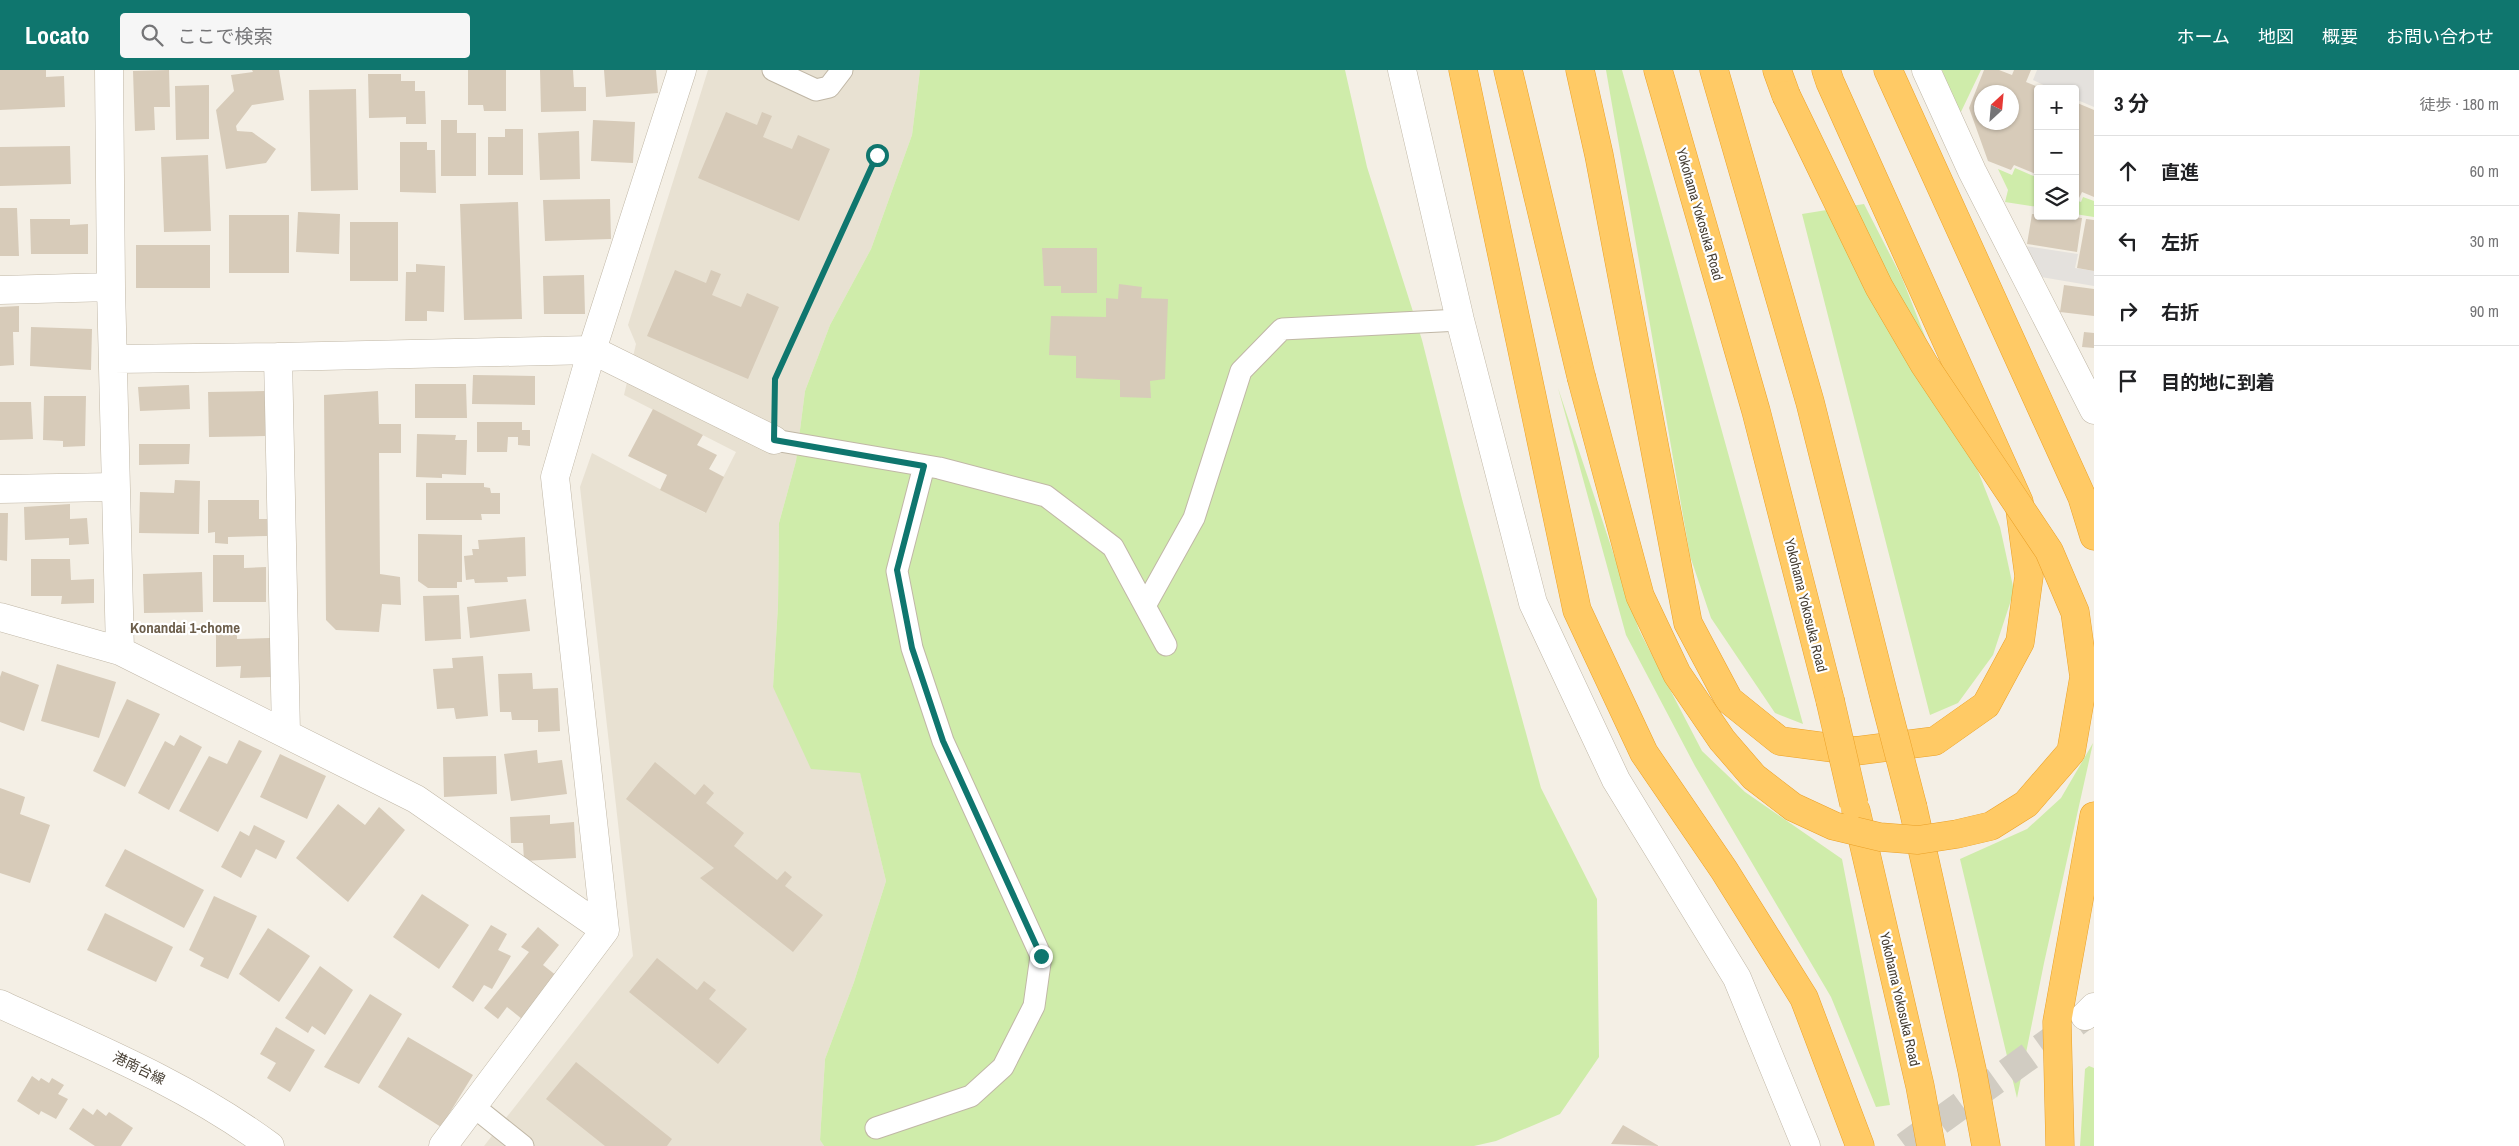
<!DOCTYPE html>
<html lang="ja">
<head>
<meta charset="utf-8">
<style>
  body { margin:0; font-family:"Archivo Narrow","Noto Sans JP",sans-serif; background:#f6f6f6; color:#202124 }
  .controls { position:absolute; right:15px; top:15px; display:grid; overflow:hidden; border-radius:5px; box-shadow:0 1px 4px #0004 }
  .controls button { width:45px; height:45px; display:grid; place-items:center; padding:0; border:0; border-bottom:1px solid #e0e0e0; background:#fff; color:#202124; font:25px sans-serif }
  .compass { position:absolute; left:1974px; top:15px; width:45px; height:45px; border-radius:50%; background:#fff; box-shadow:0 1px 4px #0004; rotate:26deg }
  .stop { position:absolute; width:15px; height:15px; margin:-11px; border:4px solid #0f766e; border-radius:50%; background:#fff }
  .stop.end { background:#0f766e; border-color:#fff; box-shadow:0 1px 5px #0008 }
  .list { margin:0; padding:0; list-style:none }
  h2 { display:flex; justify-content:space-between; align-items:center; height:65px; margin:0; padding:0 20px; font-size:21px }
  h2 small { font-size:16px; font-weight:400; color:#757577 }
  .list li { display:grid; grid-template-columns:32px 1fr auto; gap:15px; align-items:center; box-sizing:border-box; height:70px; padding:0 20px; border-top:1px solid #e0e0e0 }
  .list b { display:block; font-size:19px; white-space:nowrap }
  .list em { font-size:16px; font-style:normal; color:#757577 }
  .icon { flex:none; width:28px; height:28px; fill:none; stroke:currentColor; stroke-width:2; stroke-linecap:round; stroke-linejoin:round }
  .map { position:relative; flex:none; width:2094px; height:1076px; overflow:hidden }
  header { display:flex; align-items:center; gap:30px; box-sizing:border-box; height:70px; padding:0 25px; background:#0f766e; color:#fff }
  header strong { font-size:24px }
  nav { display:flex; gap:28px; margin-inline-start:auto; font-size:18px }
  .search { width:350px; height:45px; background:#f6f6f6; display:flex; align-items:center; gap:12px; box-sizing:border-box; padding:0 18px; border-radius:5px; color:#757577; font-size:19px }
  main { display:flex }
  aside { flex:1; background:#fff }
  .map>svg:first-child { display:block }
  .residential { fill:#e8e1d2 }
  .green { fill:#cfecaa }
  .parking { fill:#e4e1dd }
  .building { fill:#d7cbb9; fill-rule:evenodd }
  .lines { fill:none; stroke-linecap:round; stroke-linejoin:round }
  .minor-tunnel { stroke:#d1ccc2; stroke-width:28; stroke-dasharray:28 14; stroke-linecap:butt }
  .service-casing { stroke:#c0b7a6; stroke-width:23 }
  .minor-casing { stroke:#c0b7a6; stroke-width:29 }
  .tertiary-casing { stroke:#c0b7a6; stroke-width:29 }
  .motorway-casing { stroke:#eba128; stroke-width:29 }
  .path { stroke:#c3b396; stroke-width:3; stroke-dasharray:2.5 2.5; stroke-linecap:butt }
  .service { stroke:#fff; stroke-width:21 }
  .minor { stroke:#fff; stroke-width:28 }
  .tertiary { stroke:#fff; stroke-width:28 }
  .motorway { stroke:#ffca65; stroke-width:28 }
  .motorway-bridge-casing { stroke:#eba128; stroke-width:29; stroke-linecap:butt }
  .motorway-bridge { stroke:#ffca65; stroke-width:28 }
  .route { stroke:#0f766e; stroke-width:6 }
  .labels { text-anchor:middle; stroke-width:4.5; stroke-linejoin:round; paint-order:stroke }
  .street-label { font-size:14px; fill:#473f34; stroke:#fff }
  .neighbourhood-label { font-size:15px; font-weight:bold; fill:#6b5d4a; stroke:#fff }
</style>
</head>
<body>
<header>
<strong>Locato</strong>
<div class="search"><svg class="icon" aria-label="search" viewBox="0 0 24 24"><circle cx="10" cy="10" r="6"/><path d="M15 15l6 6"/></svg>ここで検索</div>
<nav><a>ホーム</a><a>地図</a><a>概要</a><a>お問い合わせ</a></nav>
</header>
<main>
<div class="map">
<svg width="2094" height="1076" viewBox="0 0 2094 1076">
  <rect width="100%" height="100%" fill="#f4efe5"/>
  <path class="residential" d="M708,0H920L912,65L871,179L830,255L805,321L796,391L779,453L778,536L773,617L860,702L886,811L854,912L825,989L820,1070L824,1076H484L633,886L580,417L592,383L705,443L736,382L624,325L636,274L628,255Z"/>
  <path class="green" d="M920,0H1345L1367,97L1422,270L1462,429L1541,718L1597,829L1599,987L1560,1044L1496,1071L1474,1076H824L820,1070L825,989L854,912L886,811L860,703L811,699L773,617L778,536L779,453L796,391L805,321L830,255L871,179L912,65Z
    M1606,0H1622L1803,654L1775,643L1711,548L1690,486Z
    M1942,0H1981L1959,46Z
    M2015,98L2036,107L2034,113L2038,114V137L2005,132L2008,120L1998,99L2012,105Z
    M2083,127L2094,131V147L2075,144V130L2081,132Z
    M1864,134L1902,208L2000,457L2014,521L1993,585L1958,633L1930,645L1802,144Z
    M1558,318L1639,560L1702,681L1745,722L1842,789L1890,1035L1876,1037L1831,927L1695,696L1626,565Z
    M2093,673L2044,893L2017,1028L1960,789L2027,759L2061,728Z
    M2089,996L2094,998V1076H2080L2085,999Z"/>
  <path class="parking" d="M2037,0H2094V37L2075,29V19H2052L2033,10Z
    M2025,176L2078,184L2075,198L2094,201V216L2041,207Z"/>
  <path class="building" d="M0,0H46V7L64,6L65,37L0,40Z
    M169,0L170,37H154L155,60L135,61L133,1Z
    M252,0H279L284,30L252,35L236,56L237,61L252,62L276,79L266,93L226,99L216,40L234,21L231,5L253,2Z
    M468,0H506V41H484L483,35H468Z
    M540,0H573L574,17H586V41L541,42Z
    M604,0H656L658,23L606,27Z
    M1984,0H1999L2012,5L2014,0H2031L2026,12L2043,19H2038V105L2014,95L2011,100L1988,91L1969,38ZM1982,22H2012V52H1982Z
    M368,4H401V11H415V21H425L426,54H406V47L369,48Z
    M209,15V69L176,70L175,16Z
    M356,19L358,120L311,121L309,20Z
    M2075,32L2094,40V127L2082,122L2079,128L2075,127Z
    M726,42L757,55L762,42L772,46L763,67L792,79L798,65L830,79L799,151L698,108Z
    M441,50H457V63H476V106H441Z
    M593,50L635,52L633,93L591,91Z
    M505,59H523V105H488V67H505Z
    M579,61L580,109L540,110L538,63Z
    M400,72H427V80H435L436,123L400,122Z
    M70,76L71,114L0,116V77Z
    M208,85L211,161L164,162L161,87Z
    M610,129L611,169L545,171L543,130Z
    M518,132L522,249L464,250L460,134Z
    M0,138H17L19,186H0Z
    M298,142L340,144L339,184L296,182Z
    M2032,144L2082,148L2077,182L2027,174Z
    M229,145H289V203H229Z
    M30,149H70V155L88,154V184H31Z
    M2086,149L2094,150V201L2077,198Z
    M350,152H398V211H350Z
    M136,175H210V218H136Z
    M1042,178H1097V223H1061V216H1044Z
    M416,194L445,196L444,242L427,241V251H405L406,202H416Z
    M675,200L706,213L711,200L721,204L712,225L741,237L747,223L779,237L748,309L647,266Z
    M584,205L585,244H544L543,206Z
    M1119,214L1142,217L1141,228L1168,229L1165,309L1150,311L1151,328L1120,327V310L1076,308V286L1049,285L1051,246L1106,247V228L1118,229Z
    M2064,215L2094,219V246L2060,242Z
    M19,236V262H13L14,295L0,296V237Z
    M31,257L92,259L91,300L30,296Z
    M2084,262L2094,263V278L2082,277Z
    M473,305L535,306V335L472,334Z
    M415,314H466L467,348H415Z
    M189,315L190,339L140,341L138,317Z
    M265,321V366L209,367L208,322Z
    M378,321L379,354H401V383H379L380,504L400,507L401,535L382,534L379,562L336,560L326,550L324,325Z
    M44,326H86L85,376L63,377V371L43,370Z
    M0,332H31L33,369L0,370Z
    M653,339L703,365L697,375L717,385L709,399L724,407L706,443L660,420L667,405L628,386Z
    M477,352H522V360H530V376L518,375V367H508L507,382H477Z
    M417,364L456,365L455,370H467L466,405L442,404V408L416,407Z
    M139,374H190L189,394L139,395Z
    M175,410L200,411L199,464L139,463L140,422L174,423Z
    M426,413H484V417L490,418L491,423H500V444H481L482,450H426Z
    M208,430H259V449H267V466L228,467V474L215,473V462L208,463Z
    M70,434V449L87,448L89,474L69,475V468L25,470L24,437Z
    M0,443H8L7,491L0,490Z
    M418,464L462,465V512H457V518H428L418,511Z
    M525,467L526,506L507,507L508,512L475,513L474,509L466,510L464,486L473,485L472,479H479L478,470Z
    M213,485H244V498L266,497V532H213Z
    M31,489H70L71,510L94,509V533L61,534L62,526H31Z
    M202,502L203,542L144,543L143,504Z
    M459,525L461,569L425,571L423,526Z
    M526,529L530,561L470,568L467,537Z
    M216,558H237V569L270,568L271,607L240,608L241,596L216,597Z
    M483,586L488,646L456,649L454,638L437,639L433,599L453,598L452,588Z
    M57,594L116,612L99,668L41,651Z
    M2,601L39,615L24,661L0,652V607Z
    M532,603L533,619L558,618L560,661L538,662V650H512L511,642H500L498,604Z
    M127,629L160,644L125,717L93,701Z
    M180,665L202,677L169,740L138,723L165,671L174,676Z
    M239,670L262,681L218,762L179,741L209,686L227,694Z
    M537,680L538,693L562,690L567,724L511,731L504,684Z
    M280,684L326,706L307,749L260,727Z
    M496,686L497,724L444,727L443,687Z
    M655,692L695,725L704,714L714,723L706,733L744,763L734,776L777,810L785,801L792,807L785,816L823,845L793,882L700,808L714,798L626,729Z
    M0,718L25,727L20,744L50,755L30,813L0,803Z
    M338,734L365,755L379,737L405,760L348,832L296,788Z
    M550,745V754L574,752L576,788L524,791L523,773H511L510,747Z
    M254,755L285,771L276,789L256,779L241,808L221,797L240,761L249,766Z
    M125,779L204,820L184,858L105,816Z
    M422,824L469,855L439,899L393,867Z
    M214,826L257,846L228,909L200,896L204,888L189,880Z
    M105,843L173,877L156,912L87,880Z
    M491,855L507,864L498,880L511,886L492,919L484,915L473,932L452,917Z
    M538,857L559,875L543,895L557,906L522,949L507,937L498,949L484,938L529,882L521,877Z
    M268,858L310,886L279,932L239,904Z
    M657,888L697,920L704,911L716,920L709,929L747,959L718,994L629,922Z
    M320,896L353,920L325,965L312,956L308,963L285,948Z
    M370,924L402,944L359,1014L324,997Z
    M276,957L315,980L290,1022L267,1008L276,993L260,984Z
    M408,967L473,1005L441,1057L378,1017Z
    M576,992L672,1069L667,1076H605L546,1029Z
    M32,1006L39,1011L41,1008L49,1013L52,1008L64,1015L58,1024L68,1029L56,1049L41,1041L39,1045L17,1031Z
    M83,1038L93,1045L97,1039L106,1046L109,1042L133,1058L121,1076H95L69,1059Z
    M1623,1055L1659,1076L1611,1074Z"/>
  <g class="lines">
    <path class="minor-tunnel" d="M1905,1076L2085,946"/>
    <g class="service-casing">
      <path id="service" d="M773,0L816,20L829,17L842,0
        M774,370L939,398L1046,426L1113,477L1166,575
        M1145,536L1194,448L1241,301L1282,259L1460,250
        M473,1036L523,1076
        M876,1058L971,1026L1003,997L1034,936L1041,886L943,671L912,578L897,501L924,396"/>
    </g>
    <g class="minor-casing">
      <path id="minor" d="M109,0L111,217
        M682,0L592,280L774,370
        M1402,0L1460,250L1533,533L1616,710L1737,908L1806,1076
        M1926,0L1972,101L2094,340
        M0,220L111,217L120,581
        M278,287L592,280L555,407L605,860L443,1076
        M114,289L278,287L286,663
        M0,419L115,417
        M0,547L120,581L416,729L605,860
        M2085,946L2094,937"/>
    </g>
    <g class="tertiary-casing">
      <path id="tertiary" d="M0,934C92,976 188,1015 270,1076"/>
    </g>
    <g class="motorway-casing">
      <path id="motorway" d="M1463,0L1577,540L1644,683L1724,800L1804,928L1860,1076
        M1508,0L1581,306
        M1580,0L1599,85L1688,553L1729,630L1780,671L1856,681L1935,671L1986,635L2020,572L2029,506L2019,432L1830,12L1826,0
        M1658,0L1756,341L1830,630
        M1714,0L1810,332L1884,626
        M1777,0L1786,25
        M1888,0L2082,427L2094,466
        M1913,738L1972,1000L1986,1076
        M1856,741L1920,1016L1931,1076
        M2060,1076L2057,952L2094,746"/>
    </g>
    <path class="path" d="M775,334V309L877,85"/>
    <use href="#service" class="service"/>
    <use href="#minor" class="minor"/>
    <use href="#tertiary" class="tertiary"/>
    <use href="#motorway" class="motorway"/>
    <g class="motorway-bridge-casing">
      <path id="motorway-bridge" d="M1581,306L1640,526L1677,604L1722,670L1754,707L1793,737L1834,756L1880,767L1918,770L1957,764L1991,756L2026,734L2071,682L2084,607L2075,542L2049,481L1924,294L1879,217L1786,25
        M1884,626L1913,738
        M1830,630L1854,734"/>
    </g>
    <use href="#motorway-bridge" class="motorway-bridge"/>
  </g>
  <g class="lines">
    <path class="route" d="M877,85L775,309L774,370L924,396L897,500L912,578L943,671L1041,886"/>
  </g>
  <g class="labels">
    <g class="street-label">
      <text transform="translate(1700 144) rotate(74)" y="5">Yokohama Yokosuka Road</text>
      <text transform="translate(1806 535) rotate(76)" y="5">Yokohama Yokosuka Road</text>
      <text transform="translate(1900 929) rotate(77)" y="5">Yokohama Yokosuka Road</text>
      <text transform="translate(139 998) rotate(26)" y="5">港南台線</text>
    </g>
    <g class="neighbourhood-label">
      <text x="185" y="563">Konandai 1-chome</text>
    </g>
  </g>
</svg>
<div class="controls">
<button>+</button>
<button>−</button>
<button><svg class="icon" aria-label="layers" viewBox="0 0 24 24"><path d="M12 4l9 5-9 5-9-5zM3 14l9 5 9-5"/></svg></button>
</div>
<svg class="compass" viewBox="-18 -18 36 36"><path d="M0-13l5 13h-10z" fill="#e53935"/><path d="M0 13l5-13h-10z" fill="#757577"/></svg>
<div class="stop" style="left:877px;top:85px"></div>
<div class="stop end" style="left:1041px;top:886px"></div>
</div>
<aside>
<h2>3 分<small>徒歩 · 180 m</small></h2>
<ul class="list">
<li><svg class="icon" aria-label="ahead" viewBox="0 0 24 24"><path d="M12 20V5M6 11l6-6 6 6"/></svg><div><b>直進</b></div><em>60 m</em></li>
<li><svg class="icon" aria-label="left" viewBox="0 0 24 24"><path d="M17 20v-9H6M10 6l-5 5 5 5"/></svg><div><b>左折</b></div><em>30 m</em></li>
<li><svg class="icon" aria-label="right" viewBox="0 0 24 24"><path d="M7 20v-9h11M14 6l5 5-5 5"/></svg><div><b>右折</b></div><em>90 m</em></li>
<li><svg class="icon" aria-label="arrive" viewBox="0 0 24 24"><path d="M6 21V4h12l-3 4 3 4H6"/></svg><div><b>目的地に到着</b></div></li>
</ul>
</aside>
</main>
</body>
</html>
